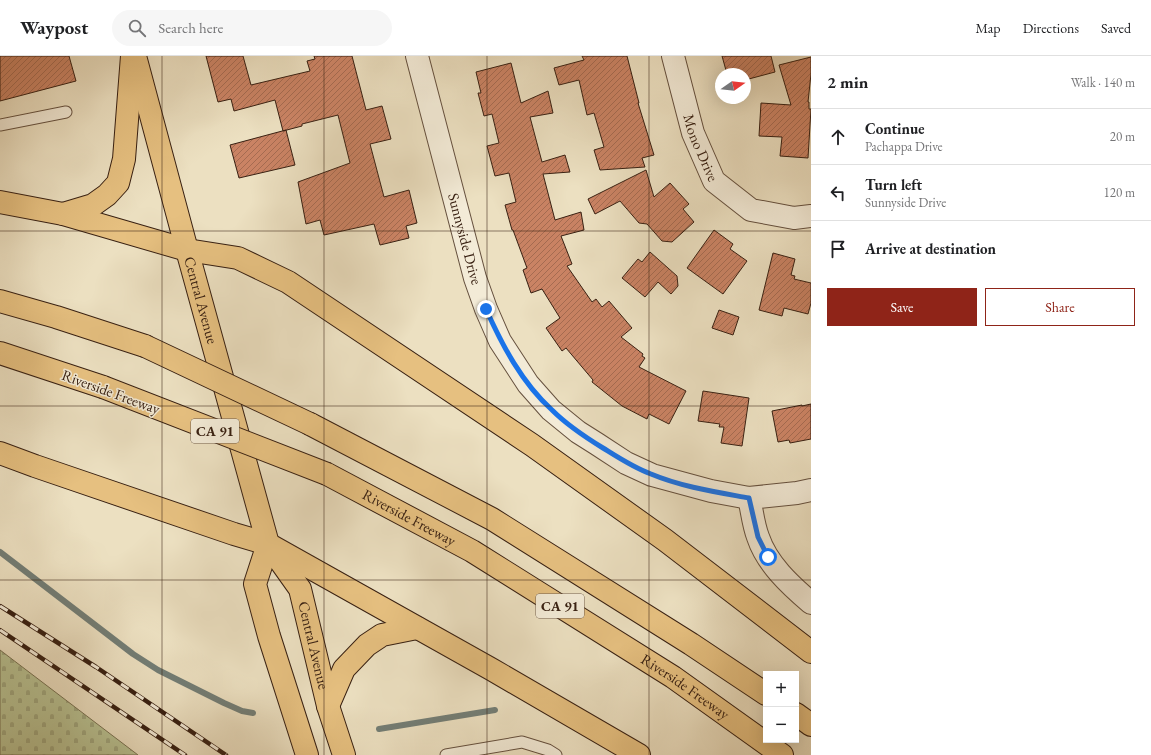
<!DOCTYPE html>
<html lang="en">
<head>
<meta charset="utf-8">
<style>
  body { margin:0; font-family:"EB Garamond",serif; background:#f6f6f6; color:#202124 }
  .controls { position:absolute; right:12px; bottom:12px; display:grid; overflow:hidden; border-radius:0px; box-shadow:0 4px 16px #0002 }
  .controls button { width:36px; height:36px; display:grid; place-items:center; padding:0; border:0; border-bottom:1px solid #e0e0e0; background:#fff; color:#202124; font:20px sans-serif }
  .compass { position:absolute; left:715px; top:12px; width:36px; height:36px; border-radius:50%; background:#fff; box-shadow:0 4px 16px #0002; rotate:76deg }
  .stop { position:absolute; width:12px; height:12px; margin:-9px; border:3px solid #1a73e8; border-radius:50%; background:#fff }
  .stop.end { background:#1a73e8; border-color:#fff; box-shadow:0 1px 4px #0008 }
  .list { margin:0; padding:0; list-style:none }
  h2 { display:flex; justify-content:space-between; align-items:center; height:52px; margin:0; padding:0 16px; font-size:17px }
  h2 small { font-size:13px; font-weight:400; color:#757577 }
  .list li { display:grid; grid-template-columns:26px 1fr auto; gap:12px; align-items:center; box-sizing:border-box; height:56px; padding:0 16px; border-top:1px solid #e0e0e0 }
  .list b { display:block; font-size:15px; white-space:nowrap }
  .list p { margin:0; font-size:13px; white-space:nowrap; color:#757577 }
  .list em { font-size:13px; font-style:normal; color:#757577 }
  .actions { display:flex; gap:8px; padding:12px 16px }
  .actions a { flex:1; padding:9px 0; border:1px solid #8f2418; border-radius:0px; text-align:center; font-size:14px; color:#8f2418 }
  .actions .main { background:#8f2418; color:#fff }
  .icon { flex:none; width:22px; height:22px; fill:none; stroke:currentColor; stroke-width:2; stroke-linecap:round; stroke-linejoin:round }
  .map { position:relative; flex:none; width:811px; height:699px; overflow:hidden }
  header { display:flex; align-items:center; gap:24px; box-sizing:border-box; height:56px; padding:0 20px; background:#fff; border-bottom:1px solid #e0e0e0 }
  header strong { font-size:19px }
  nav { display:flex; gap:22px; margin-inline-start:auto; font-size:14px }
  .search { width:280px; height:36px; background:#f6f6f6; display:flex; align-items:center; gap:10px; box-sizing:border-box; padding:0 14px; border-radius:22px; color:#757577; font-size:15px }
  main { display:flex }
  aside { flex:1; background:#fff }
  .map>svg:first-child { display:block }
  .cemetery { fill:url(#cemetery-stones); stroke:#787152 }
  .lines { fill:none; stroke-linecap:round; stroke-linejoin:round }
  .stream { stroke:#737e76; stroke-width:6 }
  .building { fill:url(#building-hatch); stroke:#382012 }
  .lane-casing { stroke:#65503e; stroke-width:13 }
  .street-casing { stroke:#65503e; stroke-width:24 }
  .primary-casing { stroke:#382012; stroke-width:24 }
  .highway-casing { stroke:#382012; stroke-width:24 }
  .lane { stroke:#f3ebd7; stroke-width:11 }
  .street { stroke:#f3ebd7; stroke-width:22 }
  .primary { stroke:#e6c080; stroke-width:22 }
  .highway { stroke:#e6c080; stroke-width:22 }
  .rail-casing { stroke:#382012; stroke-width:4.5 }
  .rail { stroke:#f3ebd7; stroke-width:3; stroke-dasharray:9; stroke-linecap:butt }
  .highway-bridge-casing { stroke:#382012; stroke-width:24; stroke-linecap:butt }
  .highway-bridge { stroke:#e6c080; stroke-width:22 }
  .route { stroke:#1a73e8; stroke-width:5 }
  .grid { fill:none; stroke:#382012; stroke-width:1; stroke-opacity:0.55 }
  .labels { text-anchor:middle; stroke-width:3; stroke-linejoin:round; paint-order:stroke }
  .shield { fill:#f3ebd7; stroke:#705d4d; stroke-width:1 }
  .shield-label { font-size:14px; font-weight:bold; fill:#382012 }
  .street-label { font-size:15px; fill:#382012; stroke:#f3ebd7 }
</style>
</head>
<body>
<header>
<strong>Waypost</strong>
<div class="search"><svg class="icon" aria-label="search" viewBox="0 0 24 24"><circle cx="10" cy="10" r="6"/><path d="M15 15l6 6"/></svg>Search here</div>
<nav><a>Map</a><a>Directions</a><a>Saved</a></nav>
</header>
<main>
<div class="map">
<svg width="811" height="699" viewBox="0 0 811 699">
  <defs>
    <pattern id="cemetery-stones" width="16" height="16" patternUnits="userSpaceOnUse"><rect width="16" height="16" fill="#b8c293"/><path d="M2 7V4a2 2 0 0 1 4 0v3zM10 15v-3a2 2 0 0 1 4 0v3z" fill="#9fa67e"/></pattern>
    <pattern id="building-hatch" width="6" height="6" patternUnits="userSpaceOnUse"><rect width="6" height="6" fill="#ca8364"/><path d="M-1 1l2-2M0 6l6-6M5 7l2-2" fill="none" stroke="#a56b51"/></pattern>
  </defs>
  <rect width="100%" height="100%" fill="#ece0c1"/>
  <filter id="stains"><feTurbulence type="fractalNoise" baseFrequency=".005" numOctaves="4"/><feColorMatrix values="0 0 0 0 .2 0 0 0 0 .09 0 0 0 0 .02 0 0 0 .5 -.17"/></filter>
  <radialGradient id="worn" r=".72"><stop offset=".6" stop-color="#630" stop-opacity="0"/><stop offset="1" stop-color="#630" stop-opacity=".3"/></radialGradient>
  <path class="cemetery" d="M0,594L138,699H0Z"/>
  <g class="lines">
    <path class="stream" d="M0,496L133,598L158,614L224,647L242,655L253,657
      M379,673L495,654"/>
  </g>
  <path class="building" d="M0,0H69L76,25L0,45Z
    M206,0H243L251,29L310,15L307,5L315,3L314,0H352L366,54L382,50L391,83L370,88L384,141L409,134L417,167L406,170L409,182L380,189L374,168L324,179L320,164L306,168L298,126L350,107L338,59L302,68V70L283,75L275,44L234,55L231,43L218,46Z
    M582,0H627L639,47H638L654,99L642,102L645,111L600,114L594,94L604,91L594,57L587,59L579,24L559,29L554,12L584,4Z
    M722,0H771L775,16L745,24V18H727Z
    M811,1V18L808,46H809V53H811L808,102L780,100L782,81L759,80L761,47L791,49L779,9Z
    M511,7L521,47L548,35L553,57L530,61L542,106L565,99L570,116L543,118L555,164L581,156L584,174L561,180L572,208L567,210L592,246L596,243L602,251L609,245L632,272L621,281L643,298L642,300L645,302L639,311L686,335L669,368L649,358L647,363L622,350L592,326L593,324L566,292L562,295L546,272L560,262L542,233L531,237L523,214L527,212L513,174H512L505,149L516,146L509,117L495,120L487,90L499,87L492,58L484,60L478,37H481L476,16Z
    M286,74L295,109L239,122L230,89Z
    M646,114L654,141L670,127L689,148L683,153L694,166L672,186L662,185L647,168L639,167L620,145L595,158L588,143Z
    M714,174L733,188L730,193L747,205L723,238L687,212Z
    M650,196L677,220L678,230L671,238L658,226L645,241L622,222L638,203L642,206Z
    M773,197L795,203L791,219L795,220L794,223L811,227V247L808,258L784,252L782,260L759,254Z
    M719,254L739,261L733,279L712,272Z
    M703,335L749,342L742,390L721,387L724,371H719L720,368L698,365Z
    M811,348V383L790,387L789,384L778,386L772,355L802,349V350Z"/>
  <g class="lines">
    <g class="lane-casing">
      <path id="lane" d="M0,69L66,56
        M446,699L522,686L548,694L556,699"/>
    </g>
    <g class="street-casing">
      <g id="street">
        <path id="s1" d="M417,0L475,222L486,253L500,285L528,328L551,354L578,376L597,388L626,407L652,419L711,435L749,442L797,437L811,434"/>
        <path id="s2" d="M673,0L693,77L714,125L751,154L794,162L811,160"/>
        <path d="M749,442C752,454 753,468 758,481C767,508 790,529 811,547"/>
      </g>
    </g>
    <g class="primary-casing">
      <g id="primary">
        <path id="s3" d="M135,0L187,194L268,488L300,533L328,650L344,699"/>
        <path d="M268,488L255,528L269,580L307,699"/>
      </g>
    </g>
    <g class="highway-casing">
      <g id="highway">
        <path d="M0,146L63,158L187,194L238,202L288,226L532,389L665,484L811,596"/>
        <path d="M63,158L93,149L107,139L118,127L124,103L132,0"/>
        <path d="M0,245L56,261L145,290"/>
        <path d="M0,297L103,331"/>
        <path d="M310,368L492,463L691,588L766,638"/>
        <path d="M0,397L35,410L234,478L268,488L491,613L639,699"/>
        <path id="s4" d="M327,418L472,495L673,621L782,699"/>
        <path d="M328,650L344,613L367,589L382,579L417,572"/>
        <path d="M796,658L811,669"/>
      </g>
    </g>
    <use href="#lane" class="lane"/>
    <use href="#street" class="street"/>
    <use href="#primary" class="primary"/>
    <use href="#highway" class="highway"/>
    <g class="rail-casing">
      <path id="rail" d="M0,550L96,611L226,699
        M0,574L185,699"/>
    </g>
    <use href="#rail" class="rail"/>
    <g class="highway-bridge-casing">
      <path id="highway-bridge" d="M145,290L310,368
        M103,331L327,418"/>
    </g>
    <use href="#highway-bridge" class="highway-bridge"/>
  </g>
  <g class="lines">
    <path class="route" d="M486,253C502,289 522,327 552,354C567,369 585,381 603,392C619,402 634,412 651,418C682,431 716,436 749,442L758,481L768,501"/>
  </g>
  <path class="grid" d="M162,0V699M324,0V699M487,0V699M649,0V699M0,175H811M0,350H811M0,524H811"/>
  <g class="labels">
    <g class="shield">
      <rect x="191" y="363" width="48" height="24" rx="3"/>
      <rect x="536" y="538" width="48" height="24" rx="3"/>
    </g>
    <g class="shield-label">
      <text x="215" y="380">CA 91</text>
      <text x="560" y="555">CA 91</text>
    </g>
    <g class="street-label">
      <text dy="5" stroke="none"><textPath href="#s2" startOffset="96">Mono Drive</textPath></text>
      <text dy="5" stroke="none"><textPath href="#s1" startOffset="189">Sunnyside Drive</textPath></text>
      <text dy="5" stroke="none"><textPath href="#s3" startOffset="253">Central Avenue</textPath></text>
      <text transform="translate(111 336) rotate(20)" y="5">Riverside Freeway</text>
      <text dy="5" stroke="none"><textPath href="#s4" startOffset="93">Riverside Freeway</textPath></text>
      <text dy="5" stroke="none"><textPath href="#s3" startOffset="619">Central Avenue</textPath></text>
      <text dy="5" stroke="none"><textPath href="#s4" startOffset="417">Riverside Freeway</textPath></text>
    </g>
  </g>
  <rect width="100%" height="100%" filter="url(#stains)"/>
  <rect width="100%" height="100%" fill="url(#worn)"/>
</svg>
<div class="controls">
<button>+</button>
<button>−</button>
</div>
<svg class="compass" viewBox="-18 -18 36 36"><path d="M0-13l5 13h-10z" fill="#e53935"/><path d="M0 13l5-13h-10z" fill="#757577"/></svg>
<div class="stop" style="left:768px;top:501px"></div>
<div class="stop end" style="left:486px;top:253px"></div>
</div>
<aside>
<h2>2 min<small>Walk · 140 m</small></h2>
<ul class="list">
<li><svg class="icon" aria-label="ahead" viewBox="0 0 24 24"><path d="M12 20V5M6 11l6-6 6 6"/></svg><div><b>Continue</b><p>Pachappa Drive</p></div><em>20 m</em></li>
<li><svg class="icon" aria-label="left" viewBox="0 0 24 24"><path d="M17 20v-9H6M10 6l-5 5 5 5"/></svg><div><b>Turn left</b><p>Sunnyside Drive</p></div><em>120 m</em></li>
<li><svg class="icon" aria-label="arrive" viewBox="0 0 24 24"><path d="M6 21V4h12l-3 4 3 4H6"/></svg><div><b>Arrive at destination</b></div></li>
</ul>
<div class="actions"><a class="main">Save</a><a>Share</a></div>
</aside>
</main>
</body>
</html>
